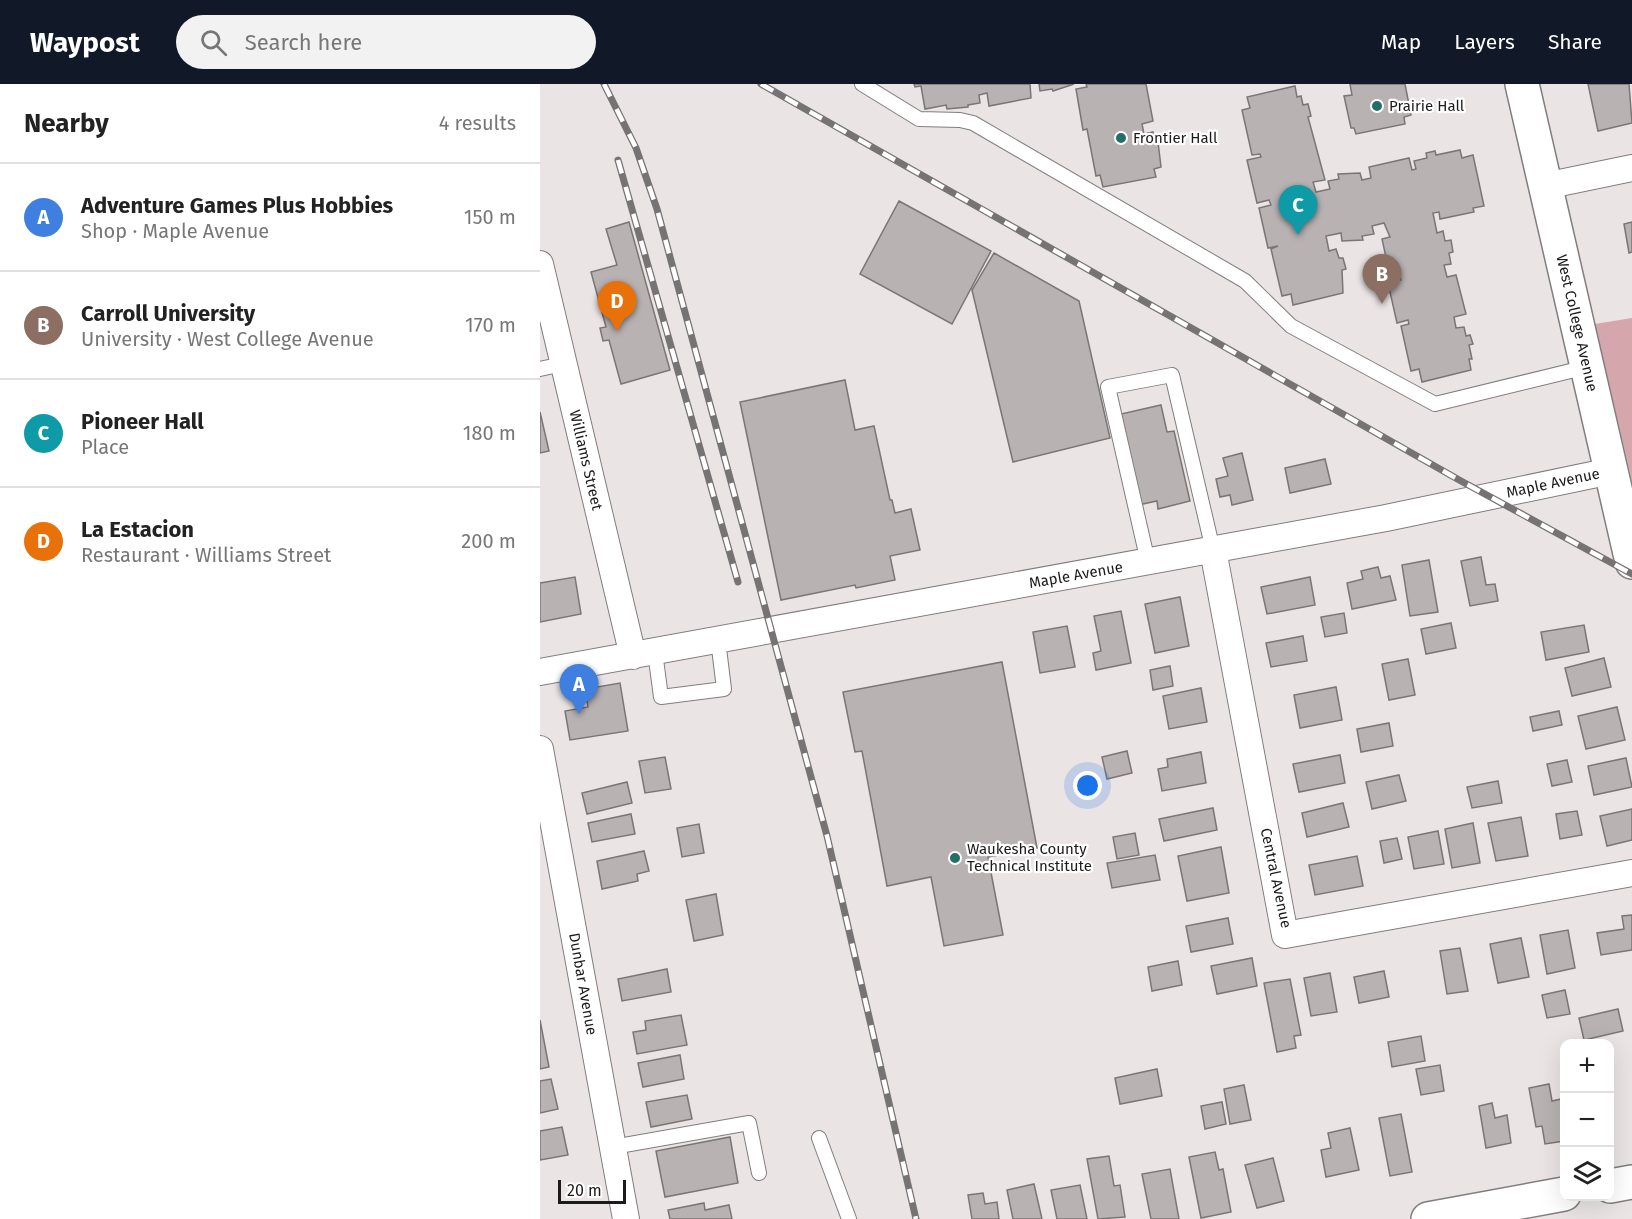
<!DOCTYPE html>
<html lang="en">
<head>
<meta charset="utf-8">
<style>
  body { margin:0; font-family:"Fira Sans",sans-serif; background:#f2f2f2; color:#222 }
  .controls { position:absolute; right:18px; bottom:18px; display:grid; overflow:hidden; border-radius:12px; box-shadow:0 6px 24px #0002 }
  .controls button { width:54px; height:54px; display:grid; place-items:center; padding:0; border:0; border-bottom:2px solid #e0e0e0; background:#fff; color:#222; font:30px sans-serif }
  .scale { position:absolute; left:18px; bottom:15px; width:68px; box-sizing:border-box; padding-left:6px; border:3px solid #1c1a1b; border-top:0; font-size:16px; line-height:21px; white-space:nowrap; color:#1c1a1b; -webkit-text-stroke:4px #fff; paint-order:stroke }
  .you { position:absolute; left:548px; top:702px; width:21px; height:21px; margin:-15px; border:4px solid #fff; border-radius:50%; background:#1a73e8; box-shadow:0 0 0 9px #1a73e833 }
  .badge { display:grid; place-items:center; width:39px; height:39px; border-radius:50%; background:#111827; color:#fff; font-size:20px; font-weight:700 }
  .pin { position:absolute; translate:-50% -50px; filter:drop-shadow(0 2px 3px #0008) }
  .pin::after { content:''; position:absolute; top:32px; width:21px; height:18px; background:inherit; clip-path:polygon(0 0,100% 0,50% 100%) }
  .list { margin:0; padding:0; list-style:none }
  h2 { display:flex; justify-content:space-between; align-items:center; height:78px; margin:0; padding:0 24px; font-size:26px }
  h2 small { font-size:20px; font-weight:400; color:#767676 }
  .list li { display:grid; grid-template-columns:39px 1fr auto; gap:18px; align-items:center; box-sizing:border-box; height:108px; padding:0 24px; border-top:2px solid #e0e0e0 }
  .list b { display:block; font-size:22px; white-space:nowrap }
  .list p { margin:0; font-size:20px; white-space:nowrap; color:#767676 }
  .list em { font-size:20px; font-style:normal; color:#767676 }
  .icon { flex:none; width:33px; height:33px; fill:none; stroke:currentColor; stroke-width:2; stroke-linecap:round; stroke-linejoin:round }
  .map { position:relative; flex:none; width:1092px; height:1135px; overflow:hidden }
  header { display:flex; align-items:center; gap:36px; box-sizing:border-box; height:84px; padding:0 30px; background:#111827; color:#fff }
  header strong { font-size:28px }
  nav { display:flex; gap:33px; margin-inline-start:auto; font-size:21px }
  .search { width:420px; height:54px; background:#f2f2f2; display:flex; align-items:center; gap:15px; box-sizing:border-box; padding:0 21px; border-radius:33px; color:#767676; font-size:22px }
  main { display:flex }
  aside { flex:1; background:#fff }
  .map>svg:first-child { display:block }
  .green { fill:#d5a7ad }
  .building { fill:#b8b2b3; stroke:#7b7676; stroke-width:1.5 }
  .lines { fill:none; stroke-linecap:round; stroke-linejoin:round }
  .service-casing { stroke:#827d7e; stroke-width:16 }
  .minor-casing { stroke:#827d7e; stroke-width:28 }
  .tertiary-casing { stroke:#827d7e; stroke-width:36 }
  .service { stroke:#fff; stroke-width:14 }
  .minor { stroke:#fff; stroke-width:26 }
  .tertiary { stroke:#fff; stroke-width:33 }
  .rail-casing { stroke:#777374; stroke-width:7 }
  .rail { stroke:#fff; stroke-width:4.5; stroke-dasharray:14; stroke-linecap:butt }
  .poi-dot { fill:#256e68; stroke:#fff; stroke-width:2 }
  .labels { text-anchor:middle; stroke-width:4.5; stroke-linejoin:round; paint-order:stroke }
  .poi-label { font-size:15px; fill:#1c1a1b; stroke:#fff; text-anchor:start }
  .street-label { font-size:15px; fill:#1c1a1b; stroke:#fff }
</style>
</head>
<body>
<header>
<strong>Waypost</strong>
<div class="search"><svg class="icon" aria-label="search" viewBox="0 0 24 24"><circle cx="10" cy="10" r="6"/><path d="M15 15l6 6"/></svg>Search here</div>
<nav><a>Map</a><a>Layers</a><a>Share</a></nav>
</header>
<main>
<aside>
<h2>Nearby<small>4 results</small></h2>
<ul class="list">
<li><span class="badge" style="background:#3f7fe0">A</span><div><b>Adventure Games Plus Hobbies</b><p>Shop · Maple Avenue</p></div><em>150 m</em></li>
<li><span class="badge" style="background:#8d6e63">B</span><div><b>Carroll University</b><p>University · West College Avenue</p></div><em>170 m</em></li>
<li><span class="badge" style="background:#0f9aa8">C</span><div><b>Pioneer Hall</b><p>Place</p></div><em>180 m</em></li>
<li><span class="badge" style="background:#e8710a">D</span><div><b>La Estacion</b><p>Restaurant · Williams Street</p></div><em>200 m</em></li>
</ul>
</aside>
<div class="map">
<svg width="1092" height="1135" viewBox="0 0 1092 1135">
  <rect width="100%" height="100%" fill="#eae4e5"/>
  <path class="green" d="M1092,234V397L1055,240Z"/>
  <path class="building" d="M374,0H490L491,14L449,22L447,9L439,11L440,19L428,21V23L407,25L406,21L385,25L381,2L375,3Z
    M499,0H534L513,7L512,5L500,7Z
    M546,0H606L613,37L602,40L604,50L613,48L615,58H618L621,83L614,85L616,93L563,103L560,91L556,92L547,45L543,46L536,5L547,3Z
    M810,0H865L871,31L864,33L865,40L816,50L814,44H811L804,12L812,11Z
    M1048,0H1089L1092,39L1058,47Z
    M755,2L757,13L761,12L763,21L768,20L771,32L768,33L785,96L773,98L776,108L790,105L788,97L799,95L798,90L820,89L822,96L831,94L829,83L869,74L872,86L876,85L874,77L887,74L886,69L895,67L896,71L920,66L922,74L933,71L944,122L933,124L934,128L900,135L899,128L893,129L897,149L903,147L905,157L911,156L913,168L909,169L911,180L904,181L907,193L916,191L926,230L914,233L916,244L924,243L926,252L930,251L933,260L929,261L932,275H929L931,286L882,298L879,285L871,287L861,242L869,240L868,236L857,239L848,199L861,196L858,185L849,187L842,155L850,153L844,139L832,142L834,150L822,152L823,156L802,157L801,149L786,152L789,167L796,165L799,174H803L806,185L802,186L803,209L753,221L751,210L742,212L731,165L738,162L728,164L719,124L731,121L729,116L717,119L707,76L721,73L720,70L712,71L702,26L710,24L707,13Z
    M359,117L451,167L412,240L320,190Z
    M89,138L130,286L81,300L69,256L63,257L60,244L66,243L51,188L77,181L66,145Z
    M1092,138V168L1089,169L1084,140Z
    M454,169L539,217L570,354L473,378L432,206Z
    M305,296L315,346L334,342L350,416H352L355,429L371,425L380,466L350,472L355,496L316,504L315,501L241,516L200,318Z
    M621,321L627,348L634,347L650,417L618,425L617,417L598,421L583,358L587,357L581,330Z
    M0,328L9,367L0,369Z
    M702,369L713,416L692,421L690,411L680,413L676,395L688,392L683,374Z
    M785,375L791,400L750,409L745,384Z
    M941,473L946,501L955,500L958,517L930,522L921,477Z
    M889,476L898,528L870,532L862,481Z
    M838,483L841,494L850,492L856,516L812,525L807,499L823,495L821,487Z
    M35,493L41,530L0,538V499Z
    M770,493L775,521L727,530L721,503Z
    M640,513L649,562L615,569L605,520Z
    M581,527L591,579L556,586L553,569L561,567L554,532Z
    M804,529L807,549L785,553L781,533Z
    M911,539L916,564L886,570L881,545Z
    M1044,541L1049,568L1006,576L1001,548Z
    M527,542L535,583L500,589L493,548Z
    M763,552L767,577L731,583L726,559Z
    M1064,574L1071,603L1032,612L1025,584Z
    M868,575L875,611L849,616L842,580Z
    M462,578L497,764L448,773L463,851L404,862L391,793L347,802L322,667L315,668L303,608Z
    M630,582L633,602L613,606L610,586Z
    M80,599L88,647L30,656L25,627L48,623L45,605Z
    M796,603L802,636L760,644L754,611Z
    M661,604L667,638L629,645L623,612Z
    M1077,623L1085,656L1046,665L1038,632Z
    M1019,627L1022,641L993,647L990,633Z
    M849,639L853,662L821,668L817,645Z
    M587,667L592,689L567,695L562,673Z
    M661,668L666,699L622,707L618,685L628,683L627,675Z
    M800,671L805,699L759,708L753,680Z
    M125,673L131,705L105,709L99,677Z
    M1086,674L1092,703L1054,711L1048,682Z
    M1027,676L1032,698L1012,702L1007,680Z
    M859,691L866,717L832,725L826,698Z
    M958,697L962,719L932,724L927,703Z
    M87,698L92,719L47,730L42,709Z
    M803,719L809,743L767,753L762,729Z
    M673,724L677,746L624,757L619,735Z
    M1092,725V756L1067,762L1060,732Z
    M1037,727L1042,751L1020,755L1016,730Z
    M91,730L95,750L52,758L48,739Z
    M981,733L988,772L956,777L948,739Z
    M933,739L940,779L912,784L905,745Z
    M159,740L164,769L142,773L137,744Z
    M898,747L904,780L874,785L868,753Z
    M595,749L599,771L577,775L573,753Z
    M857,754L862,775L844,779L840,757Z
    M681,763L689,809L647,817L638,772Z
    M104,767L109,787L97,790L98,797L62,805L57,777Z
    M615,771L620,796L572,804L567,779Z
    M817,772L823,802L775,811L769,781Z
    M176,810L183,851L154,857L146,816Z
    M1092,831V866L1061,871L1057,849L1084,845L1082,832Z
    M688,834L693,860L651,868L646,842Z
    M1028,846L1035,884L1007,890L1000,851Z
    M981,854L989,893L958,899L950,860Z
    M920,864L928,907L907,910L900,867Z
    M712,874L717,902L677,910L671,882Z
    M638,877L642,901L612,907L608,883Z
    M127,885L131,908L82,917L78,895Z
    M844,887L849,913L819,919L814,893Z
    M790,889L797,928L771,932L764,894Z
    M750,895L761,951L754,952L756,964L737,968L724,899Z
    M1025,906L1030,930L1007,934L1002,911Z
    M1078,925L1083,947L1044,956L1039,934Z
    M141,931L147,961L97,970L93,948L106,946L105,937Z
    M0,936L9,983L0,985Z
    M881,952L885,977L852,983L848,958Z
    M140,971L144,995L103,1003L98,979Z
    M900,981L904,1007L881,1011L876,985Z
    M617,985L622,1012L580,1020L575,994Z
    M11,995L18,1025L0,1029V997Z
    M1009,1000L1012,1017L1021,1015L1024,1057L1005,1060L1002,1042L996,1043L989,1004Z
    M704,1001L711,1036L690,1040L684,1005Z
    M147,1011L152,1035L111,1043L106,1018Z
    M682,1018L686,1040L665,1045L661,1022Z
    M952,1019L955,1034L967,1031L971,1059L946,1064L939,1022Z
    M861,1030L872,1088L850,1092L839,1034Z
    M22,1043L28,1071L0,1076V1047Z
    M810,1044L819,1086L786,1093L781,1066L791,1064L788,1049Z
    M190,1053L198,1099L125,1113L116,1067Z
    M675,1068L679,1086L683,1085L691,1128L661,1134L649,1073Z
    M569,1072L574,1102L580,1101L585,1133L558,1135L547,1075Z
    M733,1074L744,1117L717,1124L705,1081Z
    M630,1085L639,1135H611L602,1090Z
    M494,1100L502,1135H473L467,1106Z
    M540,1101L547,1135H517L511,1106Z
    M443,1109L445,1120L457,1118L459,1135H432L428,1111Z
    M164,1119L165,1126L189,1121L192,1135H130L128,1126Z"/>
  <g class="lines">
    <g class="service-casing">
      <path id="service" d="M322,0L379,35L420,36L433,39L705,197L751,242L895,320L1047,283
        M0,285L23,280
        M608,478L568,303L632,291L673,466
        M115,568L121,613L184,605L178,556
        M279,1054L309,1135
        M73,1063L209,1039L219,1089"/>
    </g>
    <g class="minor-casing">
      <path id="minor" d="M1005,102L1092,84
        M0,180L93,572
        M673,466L745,851L1092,789
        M0,588L846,434L1071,387
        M0,665L86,1135"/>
    </g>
    <g class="tertiary-casing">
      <path id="tertiary" d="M982,0L1092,478
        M1070,1102L1092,1098
        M888,1135L1024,1110"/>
    </g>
    <use href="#service" class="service"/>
    <use href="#minor" class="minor"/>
    <use href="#tertiary" class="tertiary"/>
    <g class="rail-casing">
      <path id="rail" d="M64,0L96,64L117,125L287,752L376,1135
        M221,0L921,397L1092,490
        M78,76L198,498"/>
    </g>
    <use href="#rail" class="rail"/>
  </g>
  <g class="poi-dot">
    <circle cx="837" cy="22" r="6"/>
    <circle cx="581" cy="54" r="6"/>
    <circle cx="415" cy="774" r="6"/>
  </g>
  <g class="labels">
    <g class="poi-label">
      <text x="849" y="27">Prairie Hall</text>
      <text x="593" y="59">Frontier Hall</text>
      <text x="427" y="770">Waukesha County<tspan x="427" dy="17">Technical Institute</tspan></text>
    </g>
    <g class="street-label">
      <text transform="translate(1037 239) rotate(77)" y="5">West College Avenue</text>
      <text transform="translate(46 376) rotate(77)" y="5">Williams Street</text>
      <text transform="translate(1013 399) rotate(-12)" y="5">Maple Avenue</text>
      <text transform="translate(536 491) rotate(-10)" y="5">Maple Avenue</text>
      <text transform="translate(736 794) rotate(78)" y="5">Central Avenue</text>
      <text transform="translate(43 900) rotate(80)" y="5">Dunbar Avenue</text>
    </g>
  </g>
</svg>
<div class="controls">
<button>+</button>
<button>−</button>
<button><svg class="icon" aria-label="layers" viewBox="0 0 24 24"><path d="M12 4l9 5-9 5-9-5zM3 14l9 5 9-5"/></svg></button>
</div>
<div class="scale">20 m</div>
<div class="you"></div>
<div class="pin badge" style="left:39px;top:630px;background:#3f7fe0">A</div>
<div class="pin badge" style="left:842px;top:220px;background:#8d6e63">B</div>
<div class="pin badge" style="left:758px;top:151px;background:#0f9aa8">C</div>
<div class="pin badge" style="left:77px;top:247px;background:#e8710a">D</div>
</div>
</main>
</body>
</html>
